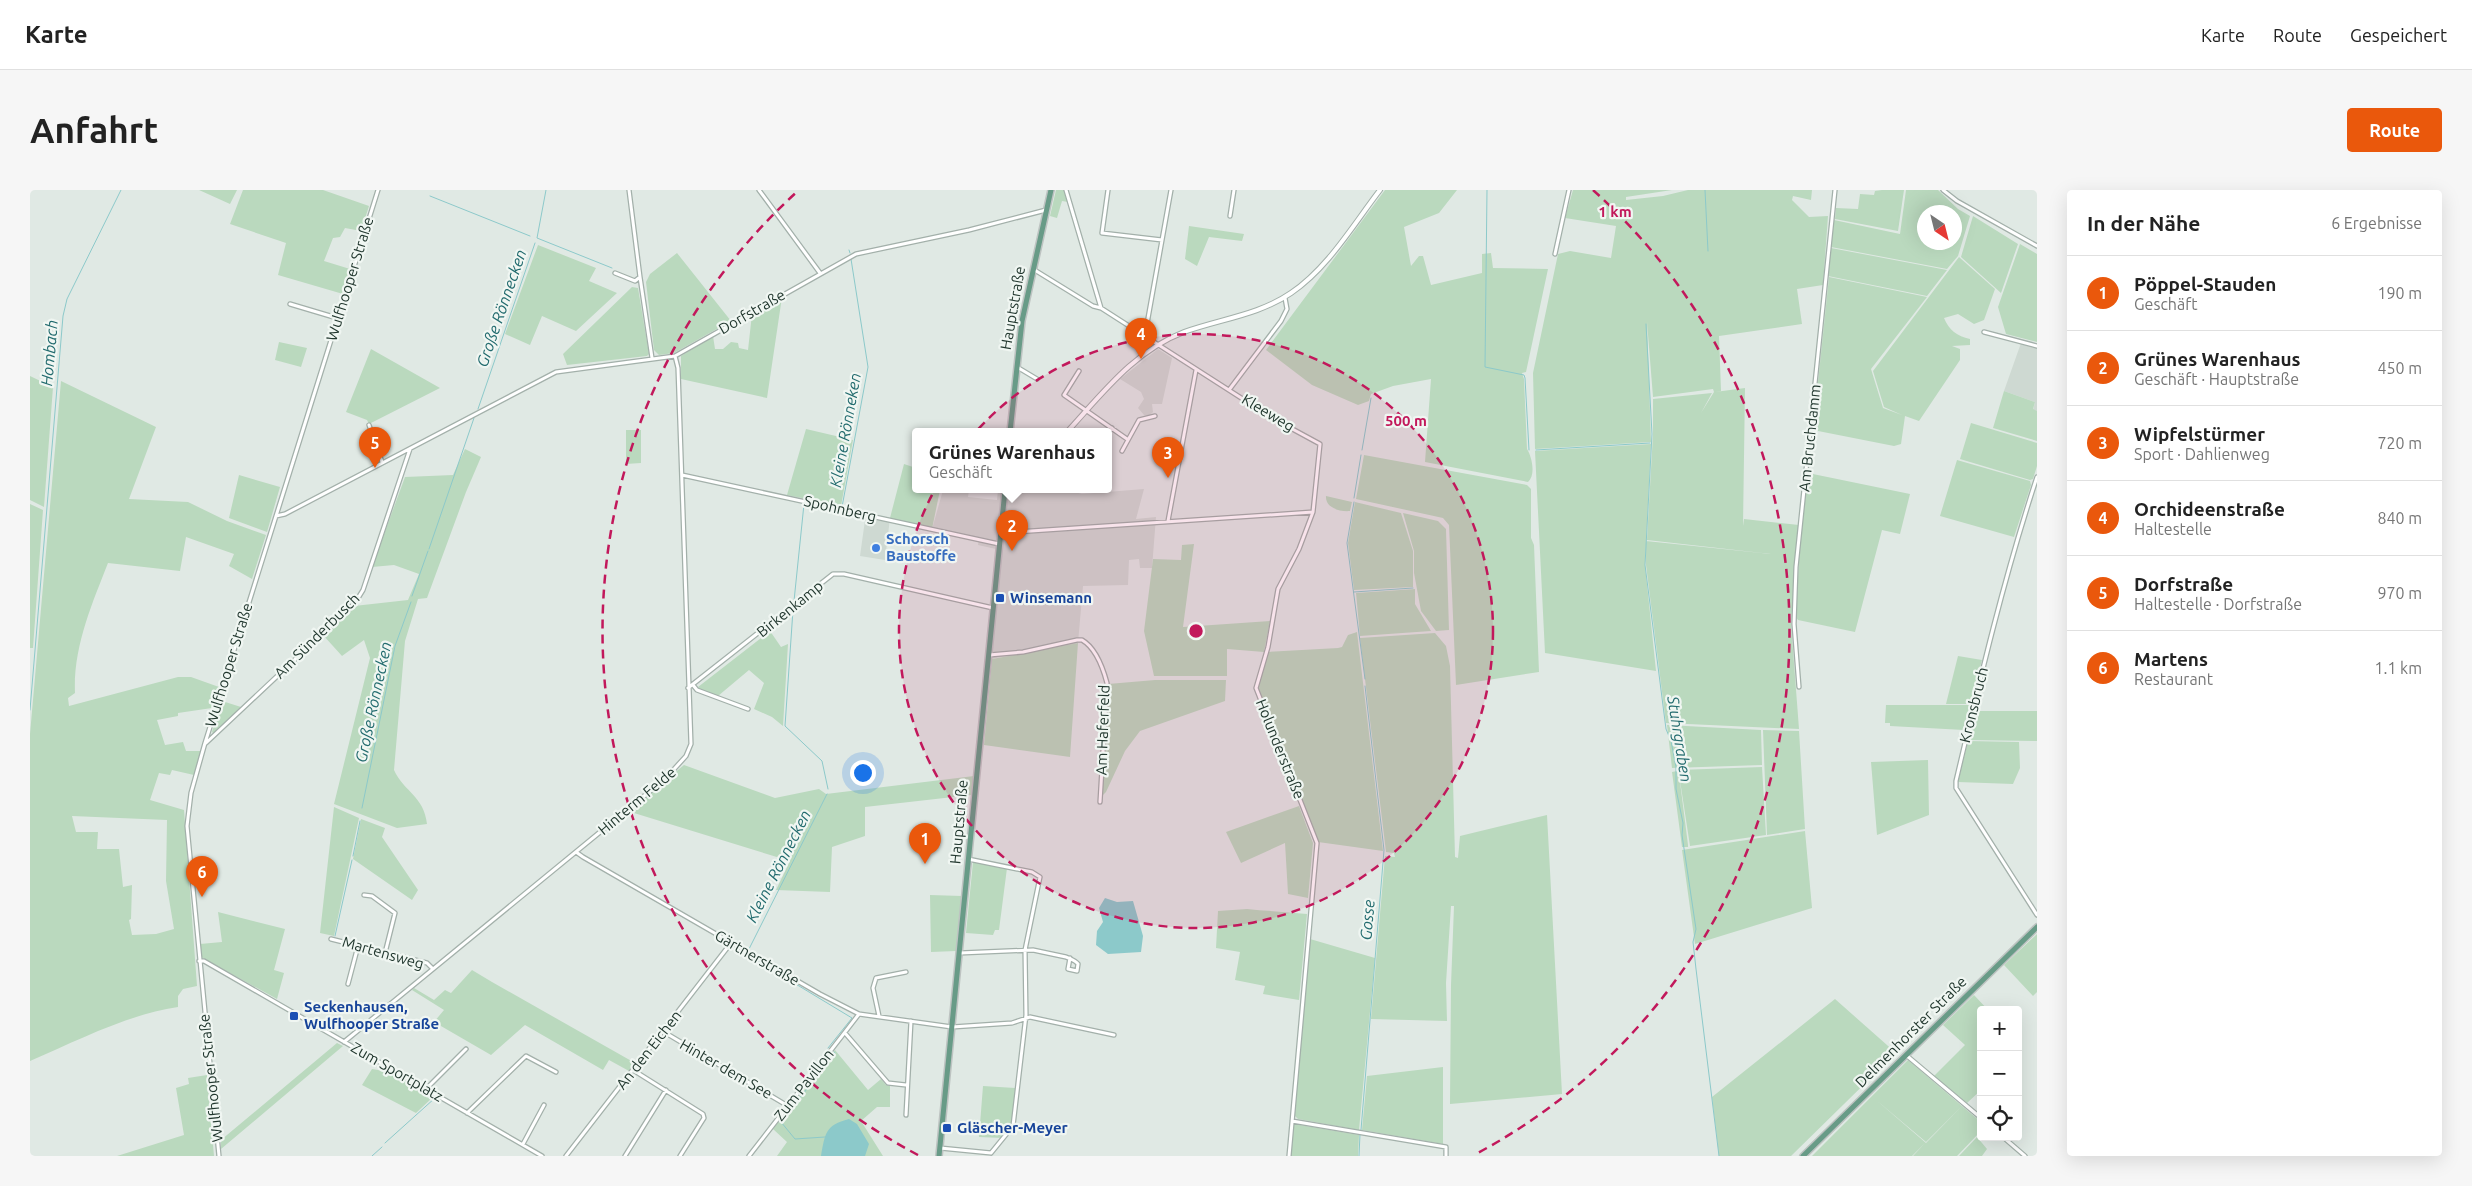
<!DOCTYPE html>
<html lang="de">
<head>
<meta charset="utf-8">
<style>
  body { margin:0; font-family:Ubuntu,sans-serif; background:#f6f6f6; color:#222 }
  .controls { position:absolute; right:15px; bottom:15px; display:grid; overflow:hidden; border-radius:5px; box-shadow:0 5px 20px #0002 }
  .controls button { width:45px; height:45px; display:grid; place-items:center; padding:0; border:0; border-bottom:1px solid #e0e0e0; background:#fff; color:#222; font:25px sans-serif }
  .compass { position:absolute; left:1887px; top:15px; width:45px; height:45px; border-radius:50%; background:#fff; box-shadow:0 5px 20px #0002; rotate:145deg }
  .you { position:absolute; left:832px; top:582px; width:18px; height:18px; margin:-12px; border:4px solid #fff; border-radius:50%; background:#1a73e8; box-shadow:0 0 0 8px #1a73e833 }
  .badge { display:grid; place-items:center; width:32px; height:32px; border-radius:50%; background:#ea580c; color:#fff; font-size:16px; font-weight:700 }
  .pin { position:absolute; translate:-50% -41px; filter:drop-shadow(0 1px 2px #0008) }
  .pin::after { content:''; position:absolute; top:26px; width:18px; height:15px; background:inherit; clip-path:polygon(0 0,100% 0,50% 100%) }
  .popup { position:absolute; left:882px; top:238px; width:200px; height:65px; box-sizing:border-box; display:grid; place-content:center; border-radius:5px; background:#fff; filter:drop-shadow(0 1px 4px #0005); font-size:16px; white-space:nowrap; color:#767676 }
  .popup b { font-size:19px; color:#222 }
  .popup::after { content:''; position:absolute; left:50%; top:100%; margin-left:-10px; border:10px solid transparent; border-top-color:#fff }
  .list { margin:0; padding:0; list-style:none }
  h2 { display:flex; justify-content:space-between; align-items:center; height:65px; margin:0; padding:0 20px; font-size:21px }
  h2 small { font-size:16px; font-weight:400; color:#767676 }
  .list li { display:grid; grid-template-columns:32px 1fr auto; gap:15px; align-items:center; box-sizing:border-box; height:75px; padding:0 20px; border-top:1px solid #e0e0e0 }
  .list b { display:block; font-size:19px; white-space:nowrap }
  .list p { margin:0; font-size:16px; white-space:nowrap; color:#767676 }
  .list em { font-size:16px; font-style:normal; color:#767676 }
  .icon { flex:none; width:28px; height:28px; fill:none; stroke:currentColor; stroke-width:2; stroke-linecap:round; stroke-linejoin:round }
  .map { position:relative; flex:none; width:2007px; height:966px; overflow:hidden; border-radius:5px }
  header { display:flex; align-items:center; gap:30px; box-sizing:border-box; height:70px; padding:0 25px; background:#fff; border-bottom:1px solid #e0e0e0 }
  header strong { font-size:24px }
  nav { display:flex; gap:28px; margin-inline-start:auto; font-size:18px }
  .intro { display:flex; align-items:center; justify-content:space-between; box-sizing:border-box; height:120px; padding:0 30px }
  h1 { margin:0; font-size:35px }
  .button { padding:12px 22px; border-radius:5px; background:#ea580c; color:#fff; font-size:18px; font-weight:700 }
  main { display:flex; gap:30px; padding:0 30px }
  aside { flex:1; background:#fff; border-radius:5px; box-shadow:0 5px 20px #0002 }
  .map>svg:first-child { display:block }
  .built { fill:#ced9d2 }
  .green { fill:#bad9be; fill-rule:evenodd }
  .water { fill:#8cc9ca }
  .lines { fill:none; stroke-linecap:round; stroke-linejoin:round }
  .stream { stroke:#8cc9ca; stroke-width:1 }
  .minor-casing { stroke:#a3b0aa; stroke-width:5.5 }
  .tertiary-casing { stroke:#a3b0aa; stroke-width:6 }
  .primary-casing { stroke:#bdc3c1; stroke-width:8 }
  .minor { stroke:#fff; stroke-width:3 }
  .tertiary { stroke:#fff; stroke-width:4 }
  .primary { stroke:#689b87; stroke-width:5 }
  .ring { fill:none; stroke:#c2185b; stroke-width:2.5; stroke-dasharray:9 6 }
  .shop-dot { fill:#3f7fe0; stroke:#f0f6f2; stroke-width:2 }
  .transit-dot { fill:#1a4fb4; stroke:#f0f6f2; stroke-width:2 }
  .labels { text-anchor:middle; stroke-width:4.5; stroke-linejoin:round; paint-order:stroke }
  .street-label { font-size:15px; fill:#22382f; stroke:#f0f6f2 }
  .shop-label { font-size:15px; font-weight:bold; fill:#366cbe; stroke:#f0f6f2; text-anchor:start }
  .transit-label { font-size:15px; font-weight:bold; fill:#164399; stroke:#f0f6f2; text-anchor:start }
  .water-label { font-size:16px; font-style:italic; fill:#226b6e; stroke:#f0f6f2 }
  .centre { fill:#c2185b; stroke:#f0f6f2; stroke-width:2.5 }
  .ring-label { font-size:15px; text-anchor:middle; font-weight:bold; fill:#c2185b; stroke:#f0f6f2; stroke-width:4.5; stroke-linejoin:round; paint-order:stroke }
</style>
</head>
<body>
<header>
<strong>Karte</strong>
<nav><a>Karte</a><a>Route</a><a>Gespeichert</a></nav>
</header>
<div class="intro"><h1>Anfahrt</h1><a class="button">Route</a></div>
<main>
<div class="map">
<svg width="2007" height="966" viewBox="0 0 2007 966">
  <rect width="100%" height="100%" fill="#e0e9e4"/>
  <path class="built" d="M1991,153L2007,157V221L2003,220L2005,212L1974,201Z
    M1128,159L1142,168L1132,214H1122L1123,222L1119,226L1114,225L1108,218L1114,209L1111,202L1090,189Z
    M1114,299L1106,329L1126,327L1122,378H1110L1109,369L1099,370L1098,395L1053,396L1048,453L956,470L966,359L948,355L949,349L902,339L913,300H939L938,307L967,310L968,300H1037L1052,304Z
    M836,323L860,328L855,370L830,366Z"/>
  <path class="green" d="M169,0H207L200,14Z
    M213,0H293L339,16L331,41L315,38L310,47L303,48L294,71L320,79L313,104L248,85L256,53L200,34Z
    M1026,0H1035L1038,12L1032,11L1027,28L1020,26Z
    M1355,0H1427L1409,23L1374,37L1381,76L1389,66H1393L1401,95L1452,83V64L1461,63L1463,78L1518,79L1496,182L1492,183L1494,189L1497,259C1502,267 1506,285 1498,292L1395,272L1401,189L1363,196L1341,204L1339,211L1328,215L1282,195L1236,160Z
    M1543,0H1642L1596,7V10L1633,6L1658,0H1782L1781,10L1763,6L1762,10L1779,27L1798,26L1793,95L1767,99L1772,134L1689,146L1691,201L1685,202L1715,198L1713,336L1714,329L1769,335L1761,434L1769,539L1636,533L1616,375V351L1741,364L1617,350L1623,244V209L1682,203L1671,223L1684,202L1683,199L1623,207L1617,132L1621,252L1505,259L1503,183L1528,64L1540,61L1581,68L1586,36L1535,28Z
    M1852,0H1874L1868,41L1805,29L1806,18L1828,19L1830,4L1844,5L1845,1Z
    M1876,0H1908L1928,19L1940,26L1928,66L1917,79L1801,57L1804,30L1870,44ZM1894,22H1924V52H1894Z
    M1943,26L1988,54L1971,103L1931,67Z
    M1159,36L1214,44L1212,51L1179,47L1167,76L1155,69Z
    M1990,54L2007,64V152L1976,144L1968,117Z
    M508,55L566,78L559,91L587,103L546,141L512,126L500,155L475,144Z
    M1801,58L1917,80L1897,106L1798,86Z
    M647,63L701,131L644,163L629,165L624,160L616,92L620,84Z
    M1929,67L1965,99L1954,130L1944,134L1928,124L1914,128C1919,140 1927,146 1940,149V155L1922,156L1930,159V170L1889,231L1875,226L1871,254L1864,256L1783,240L1799,87L1897,107L1841,179L1853,218L1872,225L1854,217L1843,181Z
    M602,97L608,98L619,164L617,166L537,175L533,164Z
    M752,107L737,208L651,189V166L683,146L685,159H693L701,152L708,153L709,158L718,160L722,124Z
    M249,152L277,158L271,177L245,170Z
    M341,159L410,198L339,234L337,230L316,222Z
    M0,186L23,197L14,317L0,310Z
    M31,191L126,237L99,309L158,312L197,331L236,345L222,389L199,376L204,364L156,347L150,381L78,373C62,414 43,457 45,503L38,508L39,516L148,487H161L189,497L182,518L148,523V526L127,530L135,555L153,552L156,561H171L164,585L142,580L140,585L129,583L120,610L154,620L167,796L153,799L148,806V817C96,825 49,850 0,871V544ZM42,626L137,630L136,691L144,739L126,744L102,745L99,730L101,729L102,695L93,697L89,659H67L68,642H46Z
    M1974,201L2005,212L2003,219L2007,221V251L1963,238Z
    M1941,233L2007,253V276L2003,289L2000,290L1930,269Z
    M776,239L823,250L811,316L757,305Z
    M596,240H611V273L596,274Z
    M1621,254L1615,375L1626,481L1515,463L1505,261Z
    M435,259L451,267L436,302L397,408L388,409L375,451L364,580C374,602 394,606 397,634L367,638L304,614L340,468L334,450L312,466L293,445L324,416L378,410L389,384L364,375L342,377L375,287L423,285Z
    M1334,265L1497,295L1501,299V348L1504,355L1509,482L1426,495L1419,335L1413,328L1326,309Z
    M1927,270L2000,291L2001,295L1984,347L1910,326Z
    M874,274L886,278V300H910L902,339L860,328Z
    M1778,283L1880,304L1870,344L1852,340L1825,442L1768,430L1766,427L1769,367Z
    M209,285L250,297L237,342L199,328Z
    M1296,306L1322,312L1320,321C1310,322 1295,318 1296,306Z
    M1325,312L1371,323L1383,361V397L1324,400L1318,353Z
    M0,314L13,320L3,458H0Z
    M1373,323L1408,331L1416,339L1419,440L1406,441L1391,421L1384,383V361Z
    M1164,354L1153,437L1240,431L1234,462L1197,459V486H1124L1114,441L1123,369L1151,370L1152,355Z
    M1385,399V414L1401,441L1330,446L1326,403Z
    M740,441L751,457L758,454L753,536L742,527L724,519L734,493L719,480L688,506L670,500L668,497Z
    M1327,442L1353,661L1288,652L1228,498L1237,462L1308,458L1312,457L1318,445Z
    M1405,443L1416,456L1420,476L1425,667L1428,668L1430,646L1517,625L1532,904L1420,914L1421,795L1424,716H1421L1416,793L1417,831L1341,829L1355,666L1365,667L1364,663L1356,662L1330,448Z
    M1048,453L1040,567L954,555L962,469Z
    M1928,466L1952,470L1940,514H1916Z
    M1125,490H1196L1195,511L1110,541L1095,561L1076,602L1072,606L1078,494Z
    M192,511L211,517L184,544L182,542Z
    M1856,515H1940L1934,540L1860,536V533H1855Z
    M1946,521H2007V551L1938,550Z
    M1637,535L1731,540L1732,575L1642,578Z
    M1733,540L1769,541L1775,639L1737,645Z
    M1938,551L1989,552L1990,578L1983,594L1928,592Z
    M1898,570L1899,625L1847,645L1841,572Z
    M654,575L745,608L789,599L796,604L944,586L941,605L835,617V646L802,657L800,702L746,700L760,671L604,623L601,619Z
    M1732,577L1736,645L1660,656L1649,584L1658,655V657H1652L1642,582L1647,581L1649,583V580Z
    M1269,616L1283,653L1278,708L1258,704L1255,653L1211,673L1196,642Z
    M304,617L329,628L304,746L290,743Z
    M331,629L355,638L352,647L388,700L382,710L323,669Z
    M1775,641L1782,718L1665,754L1652,660Z
    M943,672L977,678L969,740H965L963,745L936,743Z
    M900,705L932,706L926,761L901,762Z
    M1217,719C1237,721 1257,722 1277,724L1269,810L1233,804L1235,796L1205,790L1210,762L1186,758L1188,721Z
    M188,722L255,739L244,780L254,783L247,809L171,767L170,754L192,752Z
    M2007,744V802L2003,806L1974,775Z
    M1280,749L1345,768L1329,940L1268,929L1264,925Z
    M442,780L462,792L605,873L599,881L579,870L573,880L495,835L461,865L404,832L414,820L382,800L384,798L404,810L415,800L421,803Z
    M1944,805L1958,820H1951V900L1937,913L1904,886L1935,855L1913,835Z
    M1805,809L1866,863L1761,966H1689L1682,907Z
    M307,853L313,856L191,959V950Z
    M805,860L838,900L851,889L856,895L860,896V917H847L831,931L853,966H747L757,952L743,939Z
    M1878,870L1932,916L1896,952L1845,909L1896,953L1932,916L1951,932V941L1927,966H1883L1895,953L1882,966H1782Z
    M1413,877V954L1332,940L1337,886Z
    M342,879L359,882L403,907L386,923L332,895Z
    M177,885L184,966H87L154,945L146,898L159,894L158,888Z
    M953,896L985,898L982,937L973,948L949,947Z
    M1264,934L1329,945L1328,966H1261Z
    M1947,947L1957,959L1952,966H1929Z"/>
  <path class="water" d="M1075,708L1087,712L1103,711L1113,746L1111,762L1078,764L1066,755L1067,741L1073,732L1069,718Z
    M819,929L827,934L839,954L835,966H791C795,944 795,935 819,929Z"/>
  <g class="lines">
    <path class="stream" d="M516,0L507,48L582,78
      M1457,0L1455,177L1494,185L1495,188L1499,260
      M1675,0L1678,61
      M400,6L500,46
      M819,60L820,63
      M1616,134L1622,244L1615,375L1636,539L1641,551L1646,577V599L1653,633L1652,645L1666,739L1663,752L1666,779L1689,966
      M448,219L505,53
      M1332,260L1341,208
      M1506,260L1620,253
      M1324,308L1331,265
      M774,309L812,317L838,177L821,69
      M1324,312L1317,353L1335,489
      M399,359L444,228
      M1324,402L1383,398
      M382,406L398,361
      M764,411L774,314
      M763,420L755,536L792,571L798,599
      M0,520L33,126L37,109L91,0
      M332,618L365,456L381,412
      M323,666L330,631
      M305,746L322,670
      M719,759L797,604
      M716,764L822,828L798,858
      M1331,940L1354,660L1335,496
      M795,947L765,949L751,932L805,863L804,862
      M355,953L405,908
      M342,966L352,957
      M1329,966L1330,944"/>
    <g class="minor-casing">
      <path id="minor" d="M599,0L610,87
        M729,0L790,83
        M1036,0L1071,118L1244,229L1290,254L1283,322L1269,359L1248,399L1238,457L1226,498L1287,653L1259,966
        M1078,0L1072,43L1132,50
        M1913,0L1927,11L2007,56
        M1200,26L1204,0
        M1525,64L1539,0
        M1003,79L1063,116L1071,118
        M585,83L605,91L610,87L622,168
        M260,114L307,128
        M1954,142L2007,156
        M1115,145L1141,0
        M987,177L1007,189
        M1049,181L1034,205L1097,249
        M1199,200L1251,131L1257,119L1255,108
        M339,235L352,272
        M1078,242L1082,238
        M1092,261L1109,230L1125,226
        M652,285L969,354
        M2007,287C1974,387 1950,489 1926,591V598L2007,725
        M246,326L255,324L526,182L645,166L826,64L939,40L1016,20
        M1138,331L1166,180
        M970,343L1283,322
        M959,465L993,462L1047,450H1052C1066,458 1073,478 1077,493L1070,612
        M663,495L667,500L718,519
        M1769,497L1764,434L1766,377L1805,0
        M658,498L803,384H814L963,418
        M176,553L325,413L333,400L380,259
        M546,662L553,667L790,804L829,824L922,837L982,833L1000,827L1084,845
        M938,669L1002,682L1010,687L995,760L996,825L983,936L961,963
        M334,705L342,706L365,723L355,763
        M301,749L397,773L403,779
        M930,763L1003,760L1036,767C1040,769 1045,770 1048,774L1047,781L1038,779L1040,768
        M169,771H174L512,966
        M318,794L328,756
        M849,826L843,798L846,788L876,782
        M634,842L758,916
        M815,843L858,893L876,895
        M314,852L636,588L656,566L661,554L648,178L645,166
        M1876,865L1951,928
        M603,880L673,924L674,928L650,966
        M396,899L436,859
        M437,923L496,866L526,882
        M876,925L881,831
        M1262,931L1416,957V966
        M1973,947L1995,966
        M493,954L514,915
        M910,958L961,963
        M189,966L157,636L161,603L175,553L348,0
        M536,966L701,753
        M595,966L636,900
        M719,966L829,824"/>
    </g>
    <g class="tertiary-casing">
      <path id="tertiary" d="M1037,242C1072,204 1104,161 1154,142C1190,129 1229,125 1261,103C1298,78 1323,35 1350,0"/>
    </g>
    <g class="primary-casing">
      <path id="primary" d="M980,242L992,131L1021,0
        M909,966L975,300
        M1773,966L2007,737"/>
    </g>
    <use href="#minor" class="minor"/>
    <use href="#tertiary" class="tertiary"/>
    <use href="#primary" class="primary"/>
  </g>
  <circle cx="1166" cy="441" r="297" fill="#c2185b" fill-opacity=".12"/>
  <g class="ring">
    <circle cx="1166" cy="441" r="297"/>
    <path d="M888 965A593 593 0 0 1 769 0M1563 0A593 593 0 0 1 1444 965"/>
  </g>
  <circle class="shop-dot" cx="846" cy="358" r="5"/>
  <g class="transit-dot">
    <rect x="965" y="403" width="10" height="10" rx="2.5"/>
    <rect x="259" y="821" width="10" height="10" rx="2.5"/>
    <rect x="912" y="933" width="10" height="10" rx="2.5"/>
  </g>
  <g class="labels">
    <g class="street-label">
      <text transform="translate(320 89) rotate(-73)" y="5">Wulfhooper Straße</text>
      <text transform="translate(983 118) rotate(-80)" y="5">Hauptstraße</text>
      <text transform="translate(722 122) rotate(-30)" y="5">Dorfstraße</text>
      <text transform="translate(1238 223) rotate(31)" y="5">Kleeweg</text>
      <text transform="translate(1780 248) rotate(-84)" y="5">Am Bruchdamm</text>
      <text transform="translate(810 319) rotate(13)" y="5">Spohnberg</text>
      <text transform="translate(760 419) rotate(-39)" y="5">Birkenkamp</text>
      <text transform="translate(287 446) rotate(-45)" y="5">Am Sünderbusch</text>
      <text transform="translate(199 475) rotate(-73)" y="5">Wulfhooper Straße</text>
      <text transform="translate(1944 515) rotate(-76)" y="5">Kronsbruch</text>
      <text transform="translate(1073 540) rotate(-88)" y="5">Am Haferfeld</text>
      <text transform="translate(1250 559) rotate(68)" y="5">Holunderstraße</text>
      <text transform="translate(607 611) rotate(-40)" y="5">Hinterm Felde</text>
      <text transform="translate(929 632) rotate(-85)" y="5">Hauptstraße</text>
      <text transform="translate(353 763) rotate(16)" y="5">Martensweg</text>
      <text transform="translate(727 768) rotate(30)" y="5">Gärtnerstraße</text>
      <text transform="translate(1881 842) rotate(-45)" y="5">Delmenhorster Straße</text>
      <text transform="translate(619 860) rotate(-52)" y="5">An den Eichen</text>
      <text transform="translate(696 879) rotate(30)" y="5">Hinter dem See</text>
      <text transform="translate(367 882) rotate(30)" y="5">Zum Sportplatz</text>
      <text transform="translate(181 888) rotate(-96)" y="5">Wulfhooper Straße</text>
      <text transform="translate(774 895) rotate(-52)" y="5">Zum Pavillon</text>
    </g>
    <g class="shop-label">
      <text x="856" y="354">Schorsch<tspan x="856" dy="17">Baustoffe</tspan></text>
    </g>
    <g class="transit-label">
      <text x="980" y="413">Winsemann</text>
      <text x="274" y="822">Seckenhausen,<tspan x="274" dy="17">Wulfhooper Straße</tspan></text>
      <text x="927" y="943">Gläscher-Meyer</text>
    </g>
    <g class="water-label">
      <text transform="translate(471 118) rotate(-71)" y="6">Große Rönnecken</text>
      <text transform="translate(19 163) rotate(-85)" y="6">Hombach</text>
      <text transform="translate(815 240) rotate(-80)" y="6">Kleine Rönneken</text>
      <text transform="translate(343 512) rotate(-78)" y="6">Große Rönnecken</text>
      <text transform="translate(1650 549) rotate(81)" y="6">Stuhrgraben</text>
      <text transform="translate(748 676) rotate(-63)" y="6">Kleine Rönnecken</text>
      <text transform="translate(1337 730) rotate(-85)" y="6">Gosse</text>
    </g>
  </g>
  <circle cx="1166" cy="441" r="8" class="centre"/>
  <g class="ring-label">
    <text x="1585" y="27">1 km</text>
    <text x="1376" y="236">500 m</text>
  </g>
</svg>
<div class="controls">
<button>+</button>
<button>−</button>
<button><svg class="icon" aria-label="locate" viewBox="0 0 24 24"><circle cx="12" cy="12" r="6"/><path d="M12 2v4M12 18v4M2 12h4M18 12h4"/></svg></button>
</div>
<svg class="compass" viewBox="-18 -18 36 36"><path d="M0-13l5 13h-10z" fill="#e53935"/><path d="M0 13l5-13h-10z" fill="#767676"/></svg>
<div class="you"></div>
<div class="pin badge" style="left:895px;top:674px">1</div>
<div class="pin badge" style="left:982px;top:361px">2</div>
<div class="popup"><b>Grünes Warenhaus</b>Geschäft</div>
<div class="pin badge" style="left:1138px;top:288px">3</div>
<div class="pin badge" style="left:1111px;top:169px">4</div>
<div class="pin badge" style="left:345px;top:278px">5</div>
<div class="pin badge" style="left:172px;top:707px">6</div>
</div>
<aside>
<h2>In der Nähe<small>6 Ergebnisse</small></h2>
<ul class="list">
<li><span class="badge">1</span><div><b>Pöppel-Stauden</b><p>Geschäft</p></div><em>190 m</em></li>
<li><span class="badge">2</span><div><b>Grünes Warenhaus</b><p>Geschäft · Hauptstraße</p></div><em>450 m</em></li>
<li><span class="badge">3</span><div><b>Wipfelstürmer</b><p>Sport · Dahlienweg</p></div><em>720 m</em></li>
<li><span class="badge">4</span><div><b>Orchideenstraße</b><p>Haltestelle</p></div><em>840 m</em></li>
<li><span class="badge">5</span><div><b>Dorfstraße</b><p>Haltestelle · Dorfstraße</p></div><em>970 m</em></li>
<li><span class="badge">6</span><div><b>Martens</b><p>Restaurant</p></div><em>1.1 km</em></li>
</ul>
</aside>
</main>
</body>
</html>
